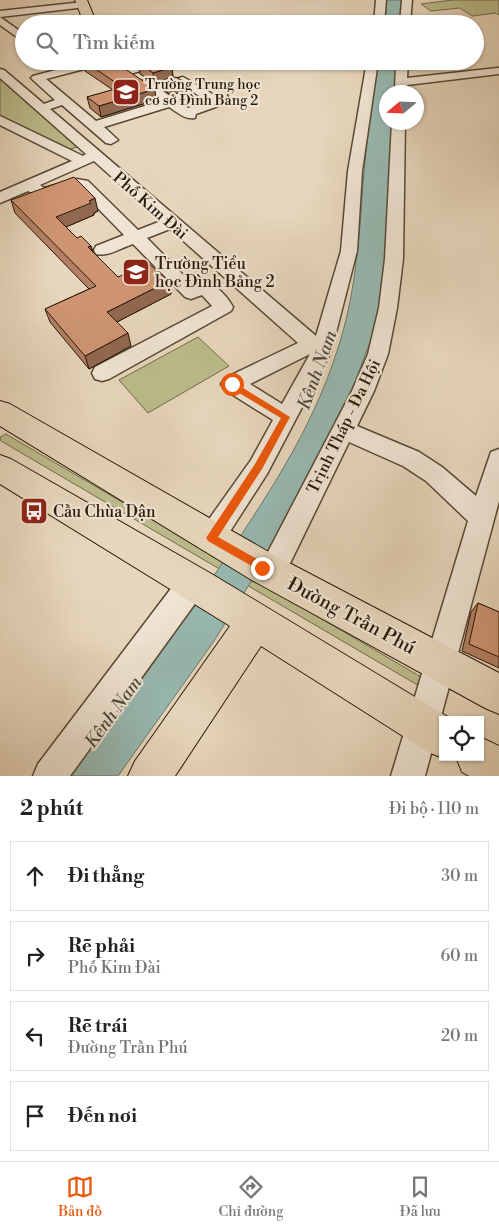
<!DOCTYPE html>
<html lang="vi">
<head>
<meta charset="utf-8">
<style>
  body { margin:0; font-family:"Libre Bodoni",serif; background:#f6f6f6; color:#222 }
  .controls { position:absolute; right:15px; bottom:15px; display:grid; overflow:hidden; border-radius:0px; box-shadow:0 1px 4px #0004 }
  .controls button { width:45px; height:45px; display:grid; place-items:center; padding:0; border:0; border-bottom:1px solid #e0e0e0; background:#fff; color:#222; font:25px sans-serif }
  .compass { position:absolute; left:379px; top:85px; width:45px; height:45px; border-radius:50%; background:#fff; box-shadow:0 1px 4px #0004; rotate:251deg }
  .stop { position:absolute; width:15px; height:15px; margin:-11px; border:4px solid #ea580c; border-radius:50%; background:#fff }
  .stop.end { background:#ea580c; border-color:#fff; box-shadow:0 1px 5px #0008 }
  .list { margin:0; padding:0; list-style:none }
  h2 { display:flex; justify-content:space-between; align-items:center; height:65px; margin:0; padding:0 20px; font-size:21px }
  h2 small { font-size:16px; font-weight:400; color:#767676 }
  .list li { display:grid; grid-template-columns:32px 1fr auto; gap:15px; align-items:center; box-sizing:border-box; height:70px; margin:0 10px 10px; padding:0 10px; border:1px solid #e0e0e0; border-radius:0px }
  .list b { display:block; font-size:19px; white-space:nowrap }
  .list p { margin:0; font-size:16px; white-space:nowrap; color:#767676 }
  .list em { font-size:16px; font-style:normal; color:#767676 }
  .icon { flex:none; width:28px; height:28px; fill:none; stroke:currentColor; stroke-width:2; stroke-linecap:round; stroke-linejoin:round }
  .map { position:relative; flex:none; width:499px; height:776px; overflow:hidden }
  .search { position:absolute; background:#fff; box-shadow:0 1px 4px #0004; left:15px; right:15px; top:15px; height:55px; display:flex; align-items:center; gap:12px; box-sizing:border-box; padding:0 18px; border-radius:28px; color:#767676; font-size:19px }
  .sheet { height:385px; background:#fff }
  nav { display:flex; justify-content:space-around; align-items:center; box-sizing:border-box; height:70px; border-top:1px solid #e0e0e0; background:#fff; font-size:14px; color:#767676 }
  nav a { display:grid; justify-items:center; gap:2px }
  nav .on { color:#ea580c }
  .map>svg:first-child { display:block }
  .green { fill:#bcbc8c; stroke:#736a4a }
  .water { fill:#97b9b1; stroke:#6b796d }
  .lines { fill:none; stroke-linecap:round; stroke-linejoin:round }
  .minor-casing { stroke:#594834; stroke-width:3 }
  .major-casing { stroke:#2a1907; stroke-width:2 }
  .minor { fill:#efe4d3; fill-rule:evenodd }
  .major { fill:#e7d6bc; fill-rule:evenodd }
  .wall { fill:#b28063; stroke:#2a1907 }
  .shaded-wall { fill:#916850; stroke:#2a1907 }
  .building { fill:#cf9573; stroke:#2a1907 }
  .route { fill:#ea580c }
  .labels { text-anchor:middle; stroke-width:4.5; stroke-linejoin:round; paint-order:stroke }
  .far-poi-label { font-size:14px; fill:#2a1907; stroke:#efe4d3; text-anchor:start }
  .street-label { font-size:16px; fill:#2a1907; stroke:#efe4d3 }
  .poi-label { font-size:16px; fill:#2a1907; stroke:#efe4d3; text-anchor:start }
  .water-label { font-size:18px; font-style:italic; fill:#4b493a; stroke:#efe4d3 }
  .near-street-label { font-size:19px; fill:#2a1907; stroke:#efe4d3 }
</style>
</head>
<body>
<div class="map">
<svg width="499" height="776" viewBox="0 0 499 776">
  <rect width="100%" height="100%" fill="#e7d6bc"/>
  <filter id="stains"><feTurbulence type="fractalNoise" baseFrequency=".004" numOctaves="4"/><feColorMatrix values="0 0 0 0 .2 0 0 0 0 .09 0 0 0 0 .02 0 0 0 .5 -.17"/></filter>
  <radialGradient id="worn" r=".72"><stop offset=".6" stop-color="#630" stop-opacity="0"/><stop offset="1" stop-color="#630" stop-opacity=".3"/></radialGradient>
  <path class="green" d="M453,0H499V15L496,13L472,16L460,8L431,11L421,4Z
    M0,77L76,144L77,147L68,150L0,117Z
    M198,337L229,366L148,413L119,380Z
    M6,434L421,677V687L1,441L0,437Z"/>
  <path class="water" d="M385,0H402L400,24H382Z
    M378,61H399L397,92H386V122L395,123L392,181L383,286L372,337L340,421L269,553L214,641L118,776H69C122,709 171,639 219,568C264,501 311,432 336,354C355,299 359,242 363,185C366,144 372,102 378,61Z"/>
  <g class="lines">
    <g class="minor-casing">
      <path id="minor" d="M376,0H386L384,24H374Z
        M402,0H412L410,24H400Z
        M83,2L88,5L86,7L0,17V11Z
        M0,17L24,34V42L0,25Z
        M89,61H108L107,63L46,79L96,121L161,101L140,86L138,84L144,80L153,85L183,77L221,99L223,102L221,105L196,114L195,118C185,120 177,112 169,107L104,127L118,140L111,144L106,143L62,105L50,109L316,336L341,251L348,171L367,61H378L362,171L357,251L331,352L267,474L220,547L211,550L202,547L198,538L202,529L251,460L273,420L225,390L221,384L225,378L298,343L170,229L147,238L193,285C210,277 225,293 233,307L231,311L109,379L102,381L95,379L92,373L95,367L212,306L202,295L191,299L185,297L133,244C121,248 108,257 96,254L94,250L96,246L124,235L78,188L42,198L28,191L0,203V192L72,161L0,125V116L83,156L86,154L0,78V69L4,70L44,104L55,100L33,80L31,78L33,76ZM181,84L207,101L188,108L161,90ZM94,161L161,221L138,230L88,181L77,179L44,188L40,185ZM310,354L282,404L250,384Z
        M151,61H167L171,65L165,68L159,66L126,75L120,72L122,70Z
        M396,61H408L407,78L497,68H499V74L407,85V92H395Z
        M392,122H405L403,259L397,308L388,354L374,391L357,426L419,452L442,467L476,496L491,452L499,449V501L425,776H391L468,521L426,481L403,466L349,442L281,582L271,586L261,582L257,573L352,391L368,354L379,308L385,259Z
        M192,571L202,574L206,584L202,594L70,776H33L38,764L182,574Z"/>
    </g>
    <g class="major-casing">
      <path id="major" d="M75,0H87L94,17L99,24H86L82,18Z
        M0,401L10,404L274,555L499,673V714L485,708L250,579L0,426Z
        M0,455L11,459L210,573L453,720H443V757H444L443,758L428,752L261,646L175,776H128L135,761L230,626L0,484Z
        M480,737L499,746V776H469L462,772L456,757H480Z"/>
    </g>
    <use href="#minor" class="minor"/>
    <use href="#major" class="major"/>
  </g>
  <path class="wall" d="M83,61H106L156,100L101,117L90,108L87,97L113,90L85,71Z
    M139,63L172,67L173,77L154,83L140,74Z
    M164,80L183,81L184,91L172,95L165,91Z
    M11,200L98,211L94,213V215L66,227L77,238L91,246L93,252L118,277L169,281L171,294L117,322L131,346L89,369L50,322L45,309L89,289L15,213Z
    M478,603L499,612V668L462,651L471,612Z"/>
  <path class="shaded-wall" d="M172,67L173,77L154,83L153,73Z
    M183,81L184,91L172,95L171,84Z
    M155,89L156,100L101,117L99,106Z
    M95,198L98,211L94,213V215L59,230L56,217Z
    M91,246L94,259L88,247Z
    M169,281L171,294L111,325L107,312Z
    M128,333L131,346L89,369L85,356Z"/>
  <path class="building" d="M84,61H106L112,66L118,64L155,89L99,106L87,97L122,87Z
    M146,61H162L172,67L153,73L139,63Z
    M176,77L183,81L171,84L164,80Z
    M74,177L95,198L89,201L91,203L56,217L77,238L81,236L91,246L88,247L118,277L148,263L169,281L107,312L128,333L85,356L45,309L96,286L11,200Z
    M478,603L499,612V657L469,644Z"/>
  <path class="route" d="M232,381L290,417L262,469L218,537L266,564L267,568L262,572L208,541L206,538L255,464L281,418L229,387V382Z"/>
  <defs>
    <g id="school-square" transform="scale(1.4375)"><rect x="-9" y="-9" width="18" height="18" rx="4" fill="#8f2418" stroke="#efe4d3"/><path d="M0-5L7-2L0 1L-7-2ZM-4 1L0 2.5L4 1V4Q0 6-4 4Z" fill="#fff"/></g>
    <g id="bus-square" transform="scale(1.4375)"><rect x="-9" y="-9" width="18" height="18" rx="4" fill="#8f2418" stroke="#efe4d3"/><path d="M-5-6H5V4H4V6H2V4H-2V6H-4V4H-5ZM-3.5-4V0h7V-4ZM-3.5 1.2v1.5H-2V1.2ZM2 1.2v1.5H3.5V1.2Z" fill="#fff"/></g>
  </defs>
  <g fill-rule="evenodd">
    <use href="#school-square" x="126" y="92"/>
    <use href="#school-square" x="136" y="272"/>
    <use href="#bus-square" x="34" y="511"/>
  </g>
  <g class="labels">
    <g class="far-poi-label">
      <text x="145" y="89">Trường Trung học<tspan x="145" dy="16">cơ sở Đình Bảng 2</tspan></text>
    </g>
    <g class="street-label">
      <text transform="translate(151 205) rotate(41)" y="6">Phố Kim Đài</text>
      <text transform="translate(343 426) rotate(-64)" y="6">Trịnh Tháp - Đa Hội</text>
    </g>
    <g class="poi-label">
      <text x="155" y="269">Trường Tiểu<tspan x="155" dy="18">học Đình Bảng 2</tspan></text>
      <text x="53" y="517">Cầu Chùa Dận</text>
    </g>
    <g class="water-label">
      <text transform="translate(317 370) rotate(-70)" y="6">Kênh Nam</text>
      <text transform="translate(113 712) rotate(-54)" y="6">Kênh Nam</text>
    </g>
    <g class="near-street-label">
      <text transform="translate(352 615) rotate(28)" y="7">Đường Trần Phú</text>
    </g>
  </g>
  <rect width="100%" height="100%" filter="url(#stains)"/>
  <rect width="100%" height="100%" fill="url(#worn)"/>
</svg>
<div class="controls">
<button><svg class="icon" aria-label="locate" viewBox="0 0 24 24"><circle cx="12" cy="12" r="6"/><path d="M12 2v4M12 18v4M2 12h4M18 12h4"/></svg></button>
</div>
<svg class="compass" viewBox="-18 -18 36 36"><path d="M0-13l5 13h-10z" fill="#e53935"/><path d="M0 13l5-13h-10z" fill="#767676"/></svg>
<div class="stop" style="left:232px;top:384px"></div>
<div class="stop end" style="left:262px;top:568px"></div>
<div class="search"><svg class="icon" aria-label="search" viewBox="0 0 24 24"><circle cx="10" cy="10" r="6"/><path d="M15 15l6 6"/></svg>Tìm kiếm</div>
</div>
<section class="sheet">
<h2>2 phút<small>Đi bộ · 110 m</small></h2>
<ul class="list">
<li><svg class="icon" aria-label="ahead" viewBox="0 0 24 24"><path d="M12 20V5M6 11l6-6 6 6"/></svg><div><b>Đi thẳng</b></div><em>30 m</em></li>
<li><svg class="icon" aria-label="right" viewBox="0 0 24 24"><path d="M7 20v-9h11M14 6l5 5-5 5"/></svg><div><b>Rẽ phải</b><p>Phố Kim Đài</p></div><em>60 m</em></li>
<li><svg class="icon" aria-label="left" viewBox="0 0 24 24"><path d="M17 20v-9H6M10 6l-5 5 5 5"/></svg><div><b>Rẽ trái</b><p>Đường Trần Phú</p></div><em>20 m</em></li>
<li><svg class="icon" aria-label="arrive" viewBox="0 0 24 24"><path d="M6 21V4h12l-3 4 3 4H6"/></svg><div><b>Đến nơi</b></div></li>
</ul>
</section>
<nav>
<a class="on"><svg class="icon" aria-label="map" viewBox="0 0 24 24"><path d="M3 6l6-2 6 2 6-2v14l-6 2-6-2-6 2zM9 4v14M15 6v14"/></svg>Bản đồ</a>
<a><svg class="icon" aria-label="directions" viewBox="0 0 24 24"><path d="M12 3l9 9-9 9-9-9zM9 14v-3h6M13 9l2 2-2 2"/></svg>Chỉ đường</a>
<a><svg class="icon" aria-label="saved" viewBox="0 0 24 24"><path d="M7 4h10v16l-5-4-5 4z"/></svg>Đã lưu</a>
</nav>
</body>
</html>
